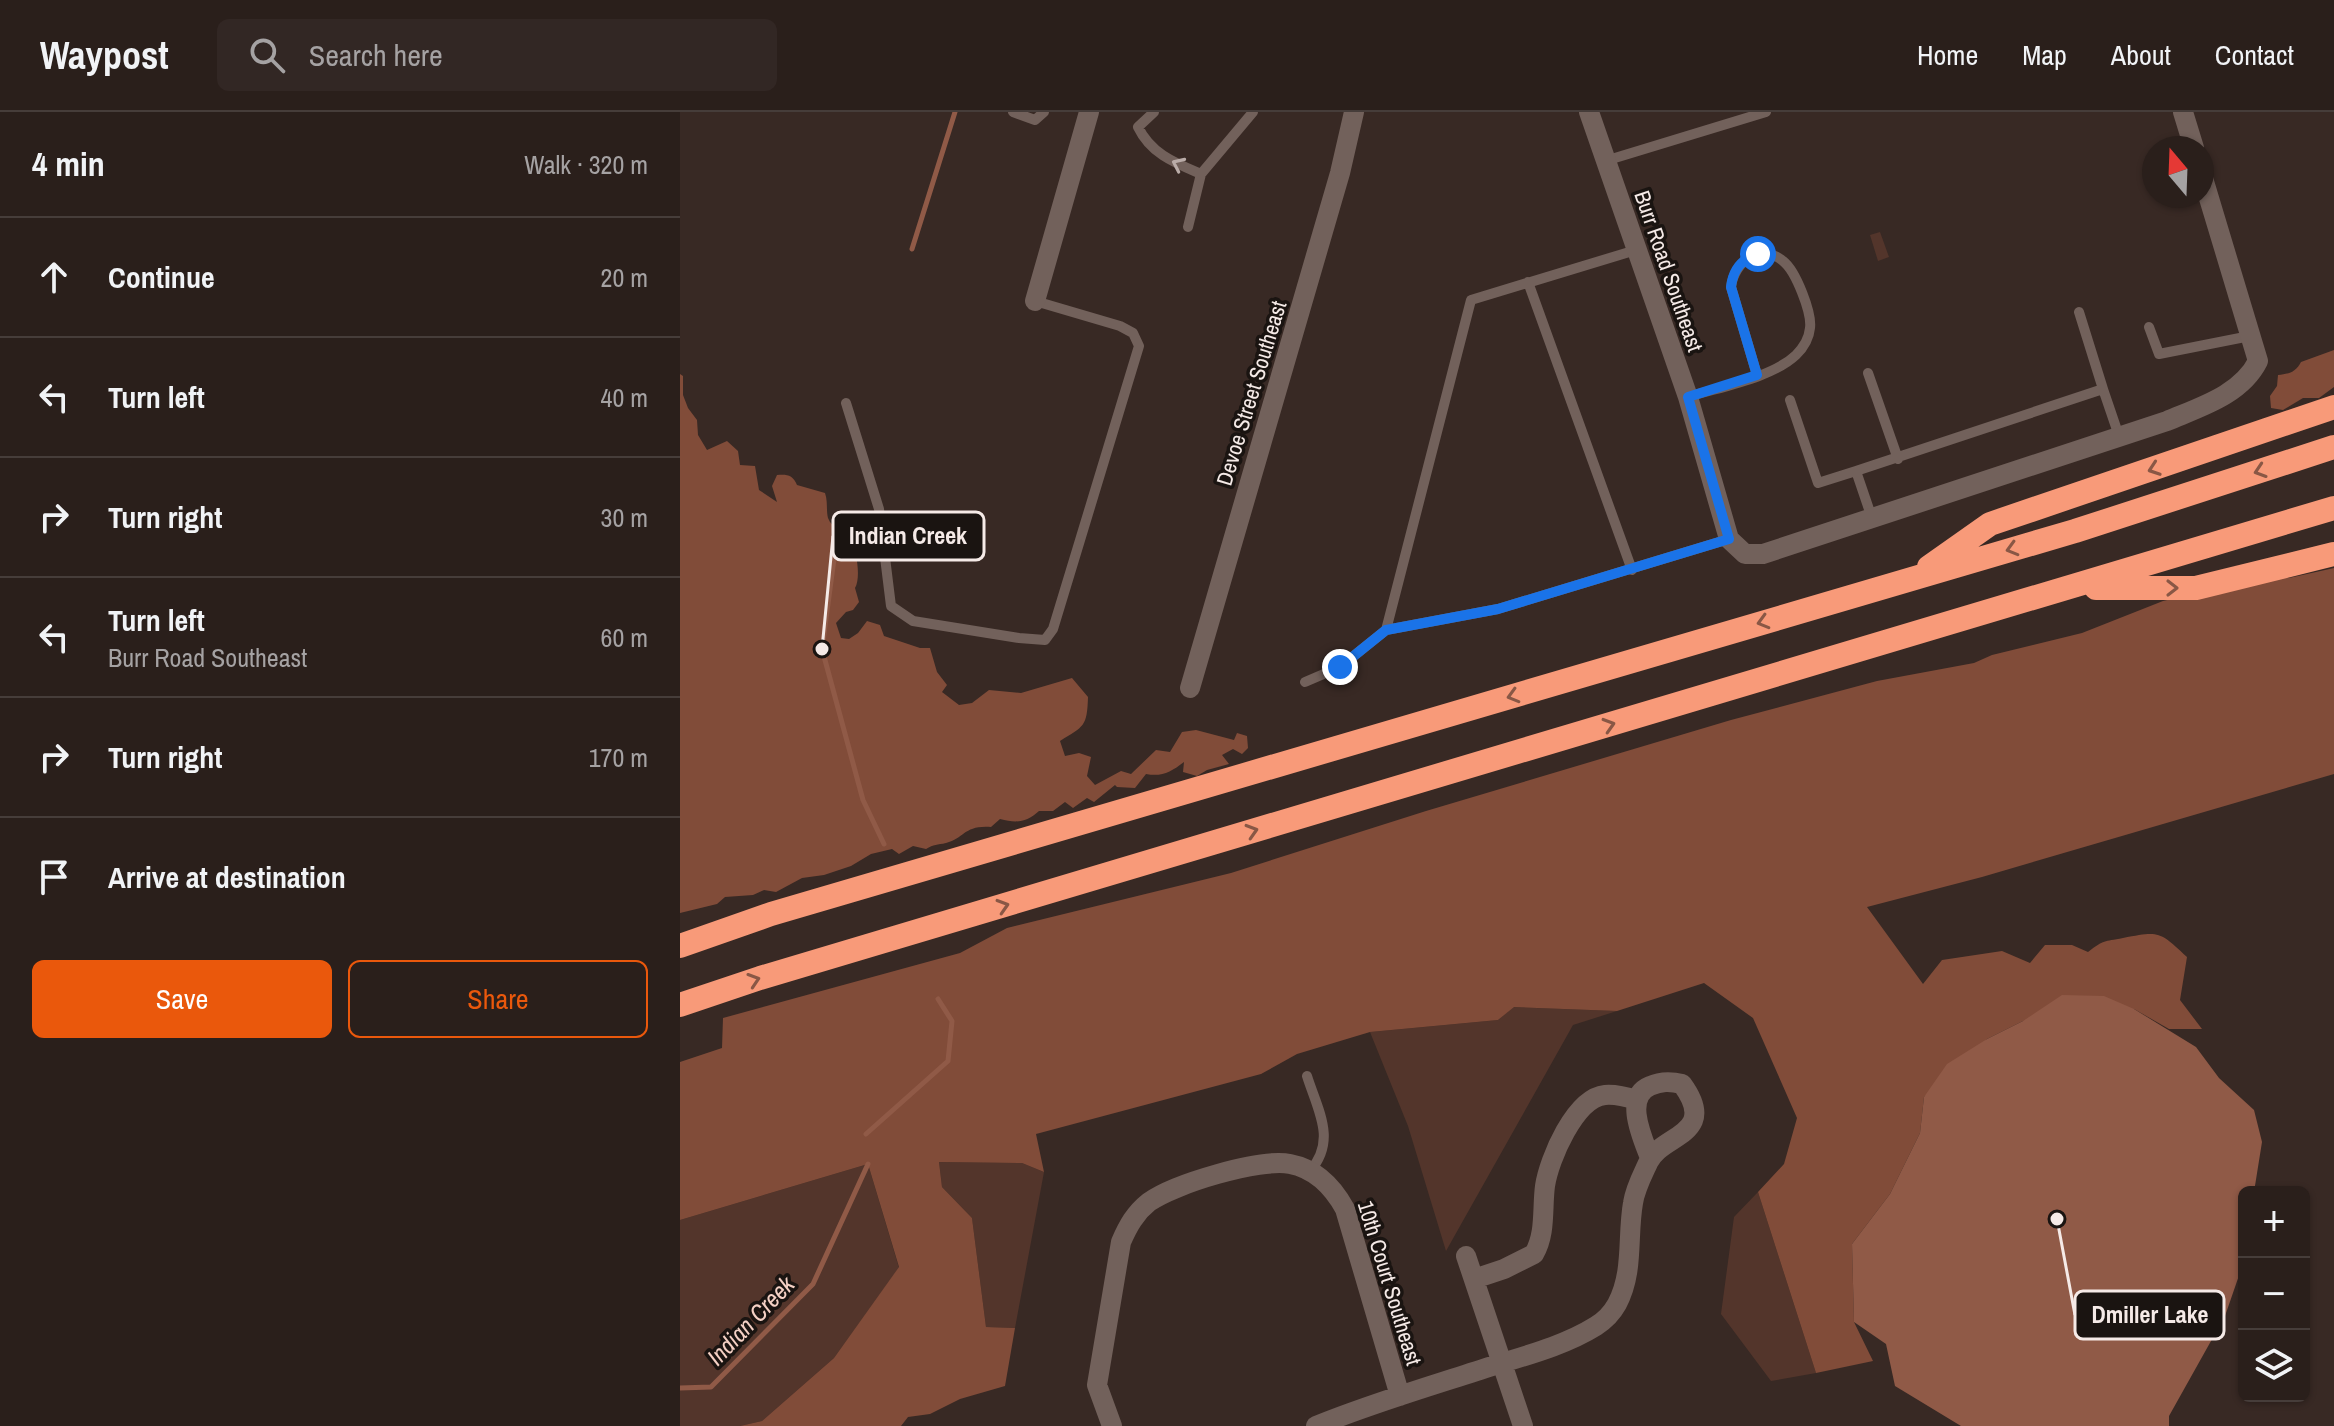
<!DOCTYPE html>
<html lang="en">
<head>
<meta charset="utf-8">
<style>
  body { margin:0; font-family:"Archivo Narrow",sans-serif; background:#322724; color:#f1f3f6 }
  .controls { position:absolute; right:24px; bottom:24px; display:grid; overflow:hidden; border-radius:12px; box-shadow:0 2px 6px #0004 }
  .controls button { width:72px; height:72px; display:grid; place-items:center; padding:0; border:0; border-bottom:2px solid #463d3a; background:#2a1f1b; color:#f1f3f6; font:40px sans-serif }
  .compass { position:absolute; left:1462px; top:24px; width:72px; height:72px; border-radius:50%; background:#2a1f1b; box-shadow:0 2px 6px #0004; rotate:341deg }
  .stop { position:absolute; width:24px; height:24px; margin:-18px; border:6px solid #1a73e8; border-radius:50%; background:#fff }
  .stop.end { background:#1a73e8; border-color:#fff; box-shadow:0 2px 8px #0008 }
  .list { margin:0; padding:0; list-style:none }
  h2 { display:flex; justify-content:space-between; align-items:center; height:104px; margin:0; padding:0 32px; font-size:34px }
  h2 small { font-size:26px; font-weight:400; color:#a5a2a3 }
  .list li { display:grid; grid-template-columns:52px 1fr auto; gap:24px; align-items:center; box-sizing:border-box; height:120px; padding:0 32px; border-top:2px solid #463d3a }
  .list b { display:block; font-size:30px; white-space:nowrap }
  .list p { margin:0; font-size:26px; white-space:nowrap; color:#a5a2a3 }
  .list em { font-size:26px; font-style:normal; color:#a5a2a3 }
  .actions { display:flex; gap:16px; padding:24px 32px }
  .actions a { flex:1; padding:18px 0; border:2px solid #ea580c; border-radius:12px; text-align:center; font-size:28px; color:#ea580c }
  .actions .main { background:#ea580c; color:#fff }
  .icon { flex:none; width:44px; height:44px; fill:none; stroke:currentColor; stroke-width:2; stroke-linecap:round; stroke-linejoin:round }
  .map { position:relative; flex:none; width:1654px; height:1314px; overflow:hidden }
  header { display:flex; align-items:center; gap:48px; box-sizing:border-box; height:112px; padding:0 40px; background:#2a1f1b; border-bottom:2px solid #463d3a }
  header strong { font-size:38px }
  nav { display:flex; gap:44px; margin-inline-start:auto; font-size:28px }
  .search { width:560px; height:72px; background:#322724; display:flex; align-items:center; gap:20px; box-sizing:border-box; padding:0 28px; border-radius:12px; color:#a5a2a3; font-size:30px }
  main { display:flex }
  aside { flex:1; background:#2a1f1b }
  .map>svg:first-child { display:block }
  .green { fill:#53352b }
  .forest { fill:#814c39 }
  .water { fill:#905a47 }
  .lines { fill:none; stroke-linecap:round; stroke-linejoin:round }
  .stream { stroke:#905a47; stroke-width:5 }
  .service { stroke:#72615b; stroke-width:10 }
  .minor { stroke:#72615b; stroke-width:20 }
  .motorway { stroke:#f89a79; stroke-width:24 }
  .oneway { stroke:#baaca8 }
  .oneway2 { stroke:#895745 }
  .route { stroke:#1a73e8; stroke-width:10 }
  .labels { text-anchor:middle; stroke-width:7; stroke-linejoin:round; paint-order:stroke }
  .street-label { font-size:22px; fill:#f5eae7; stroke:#1a1411 }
  .water-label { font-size:24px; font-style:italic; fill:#f5d1c5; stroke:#1a1411 }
  .leader { fill:none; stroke:#f5eae7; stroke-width:3 }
  .callout-dot { fill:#f5eae7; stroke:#1a1411; stroke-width:3 }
  .callout { fill:#1a1411; stroke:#f5eae7; stroke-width:3 }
  .callout-label { font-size:24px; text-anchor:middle; font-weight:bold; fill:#f5eae7 }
</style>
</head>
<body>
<header>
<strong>Waypost</strong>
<div class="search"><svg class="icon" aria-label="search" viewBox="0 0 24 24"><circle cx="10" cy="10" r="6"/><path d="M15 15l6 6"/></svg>Search here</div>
<nav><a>Home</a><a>Map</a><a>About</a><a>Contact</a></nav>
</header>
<main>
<aside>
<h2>4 min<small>Walk · 320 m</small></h2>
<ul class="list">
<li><svg class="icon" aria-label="ahead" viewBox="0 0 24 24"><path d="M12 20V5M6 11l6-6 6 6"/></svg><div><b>Continue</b></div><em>20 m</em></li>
<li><svg class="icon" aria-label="left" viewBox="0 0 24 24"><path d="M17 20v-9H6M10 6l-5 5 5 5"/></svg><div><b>Turn left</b></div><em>40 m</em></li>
<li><svg class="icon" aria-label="right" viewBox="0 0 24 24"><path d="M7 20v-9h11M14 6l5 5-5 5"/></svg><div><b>Turn right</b></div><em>30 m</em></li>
<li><svg class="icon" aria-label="left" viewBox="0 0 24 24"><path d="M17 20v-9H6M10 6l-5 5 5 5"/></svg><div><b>Turn left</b><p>Burr Road Southeast</p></div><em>60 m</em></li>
<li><svg class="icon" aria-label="right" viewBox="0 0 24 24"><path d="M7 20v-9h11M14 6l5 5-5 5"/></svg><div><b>Turn right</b></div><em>170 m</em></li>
<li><svg class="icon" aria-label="arrive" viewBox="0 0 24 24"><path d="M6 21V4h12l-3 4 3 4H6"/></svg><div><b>Arrive at destination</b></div></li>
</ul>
<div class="actions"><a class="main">Save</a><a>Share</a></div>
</aside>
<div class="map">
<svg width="1654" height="1314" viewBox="0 0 1654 1314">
  <rect width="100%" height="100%" fill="#382924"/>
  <path class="green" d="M1200,120L1209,145L1198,149L1190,123Z
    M833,895L937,899L893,913L766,1139L728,1014L690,920L818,908Z
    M259,1050L342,1051L364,1060L335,1216L306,1215L292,1106L262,1075Z
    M188,1052L219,1156L154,1246L82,1309L60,1314H0V1108Z
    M1078,1080L1136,1261L1091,1269L1041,1202L1054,1105Z"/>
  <path class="forest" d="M1654,238V275L1639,286H1623L1603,298L1591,296L1590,284L1597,274L1598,263C1609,262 1616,260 1621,250Z
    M0,262L3,264V283L8,296L17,308L18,323L27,338L47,329L58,339L60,353L75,354L79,378L97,390L92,374L97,363C107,362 113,363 117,373L145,381C148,389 146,398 148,406C152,417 164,419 170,428C177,438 181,466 175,476L179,490L173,498L166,500L156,511L161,526L169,527L178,521L187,509L200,513L204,524L240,536H250L257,560L267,573L262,580L279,593L292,591L309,578L341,581L392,566L408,585C407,615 404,614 380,629L385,644L399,641L411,645L407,664L415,673L441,659L451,662L476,638L490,640L502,620L516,618L554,628L557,621L567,624L568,636L562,642L553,637L542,643L549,652L527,658L517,664L503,660L504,650C491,660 482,665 466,662L455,676L437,675L435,673L414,690L407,686L393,696L385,690L373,699H359C346,711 336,711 320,707L311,715C284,713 285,726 266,731C257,733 254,732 246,737L233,734L219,742L212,737L191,742L171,754L144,763L122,766L96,780L84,778L73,783L45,785L37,792L0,801Z
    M1654,456V662L1302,765L1187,795L1243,872L1262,848L1322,839L1350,851L1365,833H1392L1408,840C1425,827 1423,830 1443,826C1480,819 1479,819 1507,845L1500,888L1522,917H1489L1454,897L1343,909L1307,927L1244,985L1240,1021L1210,1082L1172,1132L1174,1210L1193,1249L1136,1261L1078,1080L1104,1052L1117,1006L1073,906L1024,871L937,899L834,895L818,908L690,920L617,942L581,962L356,1022L364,1060L342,1051L259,1050L262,1075L292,1106L306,1215L335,1216L325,1274L280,1287L250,1302L228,1305L221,1314H60L82,1309L154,1246L219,1155L188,1052L0,1108V950L42,936L43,906L280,841L327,816L551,761L746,699L1051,608L1197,569L1294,551L1312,543L1402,521L1483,489L1581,466H1609Z"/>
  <path class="water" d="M1382,883L1424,884L1454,897L1516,935L1539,966L1574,998L1582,1030L1574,1080H1564V1149L1545,1204L1489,1304V1314H1281L1215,1274L1206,1232L1174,1210L1172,1132L1210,1082L1240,1021L1244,985L1267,952L1307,927L1343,909Z"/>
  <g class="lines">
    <path class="stream" d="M232,137L275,0
      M156,432L142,537L183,688L204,732
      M186,1022L268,949L272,909L258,887
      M0,1276L31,1275L133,1172L188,1052"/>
    <path class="service" d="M333,0L355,8L364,0
      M474,0L458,15C471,42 495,51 521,62L573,0
      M925,49L1086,0
      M508,115L521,62
      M956,138L791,188L706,518L818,497L1049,427
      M848,170L952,458
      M1469,215L1479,242L1570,224
      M1188,261L1218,347
      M1423,277L1439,324
      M1008,285C1039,275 1092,266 1116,243C1123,236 1129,227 1130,216C1132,201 1116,159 1103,149C1080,130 1054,150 1051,175L1077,263
      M1110,288L1138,371L1176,359
      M166,291L199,397L211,494L233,509L339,526L365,528L373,517L459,234L453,221L440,214L355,189
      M1192,406L1176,359L1423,277L1399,200
      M625,570L660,555L706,518
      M627,964C638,999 657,1028 630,1059"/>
    <path class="minor" d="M909,0L1008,285L1049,427L1065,442H1083L1487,309C1520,295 1561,283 1578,249L1522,63
      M1503,0L1514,36
      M355,189L409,0
      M510,576L660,61L674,0
      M786,1144L843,1314
      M794,1167L824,1157L854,1142C866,1122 862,1096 865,1074C869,1047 895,986 925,983C936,982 947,985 957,988
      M432,1314L417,1273L441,1130C448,1114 455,1101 469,1090C494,1072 580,1046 610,1052C636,1057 653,1075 665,1097L720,1284
      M636,1314C692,1291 751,1274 809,1255C844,1244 884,1234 916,1214C924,1209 932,1201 937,1192C954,1160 947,1125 953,1091C955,1077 962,1064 968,1051C980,1022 1040,1024 1002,972C990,969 981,969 970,974C943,985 963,1027 970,1046"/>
    <path class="motorway" d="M1249,455L1310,412L1654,295
      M1416,476H1516L1654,442
      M0,834L91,802L1395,419L1654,335
      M0,893L80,866L1654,396"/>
  </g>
  <defs><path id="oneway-chevron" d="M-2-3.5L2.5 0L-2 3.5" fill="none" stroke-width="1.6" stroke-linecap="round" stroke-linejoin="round" transform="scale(2)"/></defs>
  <use class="oneway" href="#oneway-chevron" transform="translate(498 52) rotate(-155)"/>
  <g class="oneway2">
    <use href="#oneway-chevron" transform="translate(1474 357) rotate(161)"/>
    <use href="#oneway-chevron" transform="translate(1580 359) rotate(162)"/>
    <use href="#oneway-chevron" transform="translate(1332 437) rotate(164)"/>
    <use href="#oneway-chevron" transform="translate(1492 476)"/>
    <use href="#oneway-chevron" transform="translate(1083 510) rotate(164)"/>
    <use href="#oneway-chevron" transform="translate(833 584) rotate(164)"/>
    <use href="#oneway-chevron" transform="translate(929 613) rotate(-17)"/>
    <use href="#oneway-chevron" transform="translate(572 719) rotate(-17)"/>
    <use href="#oneway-chevron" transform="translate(323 794) rotate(-17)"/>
    <use href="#oneway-chevron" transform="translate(74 868) rotate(-18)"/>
  </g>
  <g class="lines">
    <path class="route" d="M660,555L706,518L818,497L1049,427L1008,285L1077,263L1051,175C1053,158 1061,147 1078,142"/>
  </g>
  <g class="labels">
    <g class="street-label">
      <text transform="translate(989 159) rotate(71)" y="8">Burr Road Southeast</text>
      <text transform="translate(571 281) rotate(-73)" y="8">Devoe Street Southeast</text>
      <text transform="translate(710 1171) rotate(73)" y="8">10th Court Southeast</text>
    </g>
    <g class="water-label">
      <text transform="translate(71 1209) rotate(-46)" y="8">Indian Creek</text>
    </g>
  </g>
  <path class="leader" d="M142 537L153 424M1377 1107L1395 1203"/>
  <g class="callout-dot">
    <circle cx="142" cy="537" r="8"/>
    <circle cx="1377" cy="1107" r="8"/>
  </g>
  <g class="callout">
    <rect x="153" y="400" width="151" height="48" rx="8"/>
    <rect x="1395" y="1179" width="149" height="48" rx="8"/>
  </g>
  <g class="callout-label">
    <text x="228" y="432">Indian Creek</text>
    <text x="1470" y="1211">Dmiller Lake</text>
  </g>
</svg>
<div class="controls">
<button>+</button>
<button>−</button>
<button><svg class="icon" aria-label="layers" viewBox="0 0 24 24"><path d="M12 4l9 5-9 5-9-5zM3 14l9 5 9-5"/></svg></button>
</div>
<svg class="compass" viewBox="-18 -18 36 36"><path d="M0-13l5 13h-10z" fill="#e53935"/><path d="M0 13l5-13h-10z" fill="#a5a2a3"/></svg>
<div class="stop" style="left:1078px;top:142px"></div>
<div class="stop end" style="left:660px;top:555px"></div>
</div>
</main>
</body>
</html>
